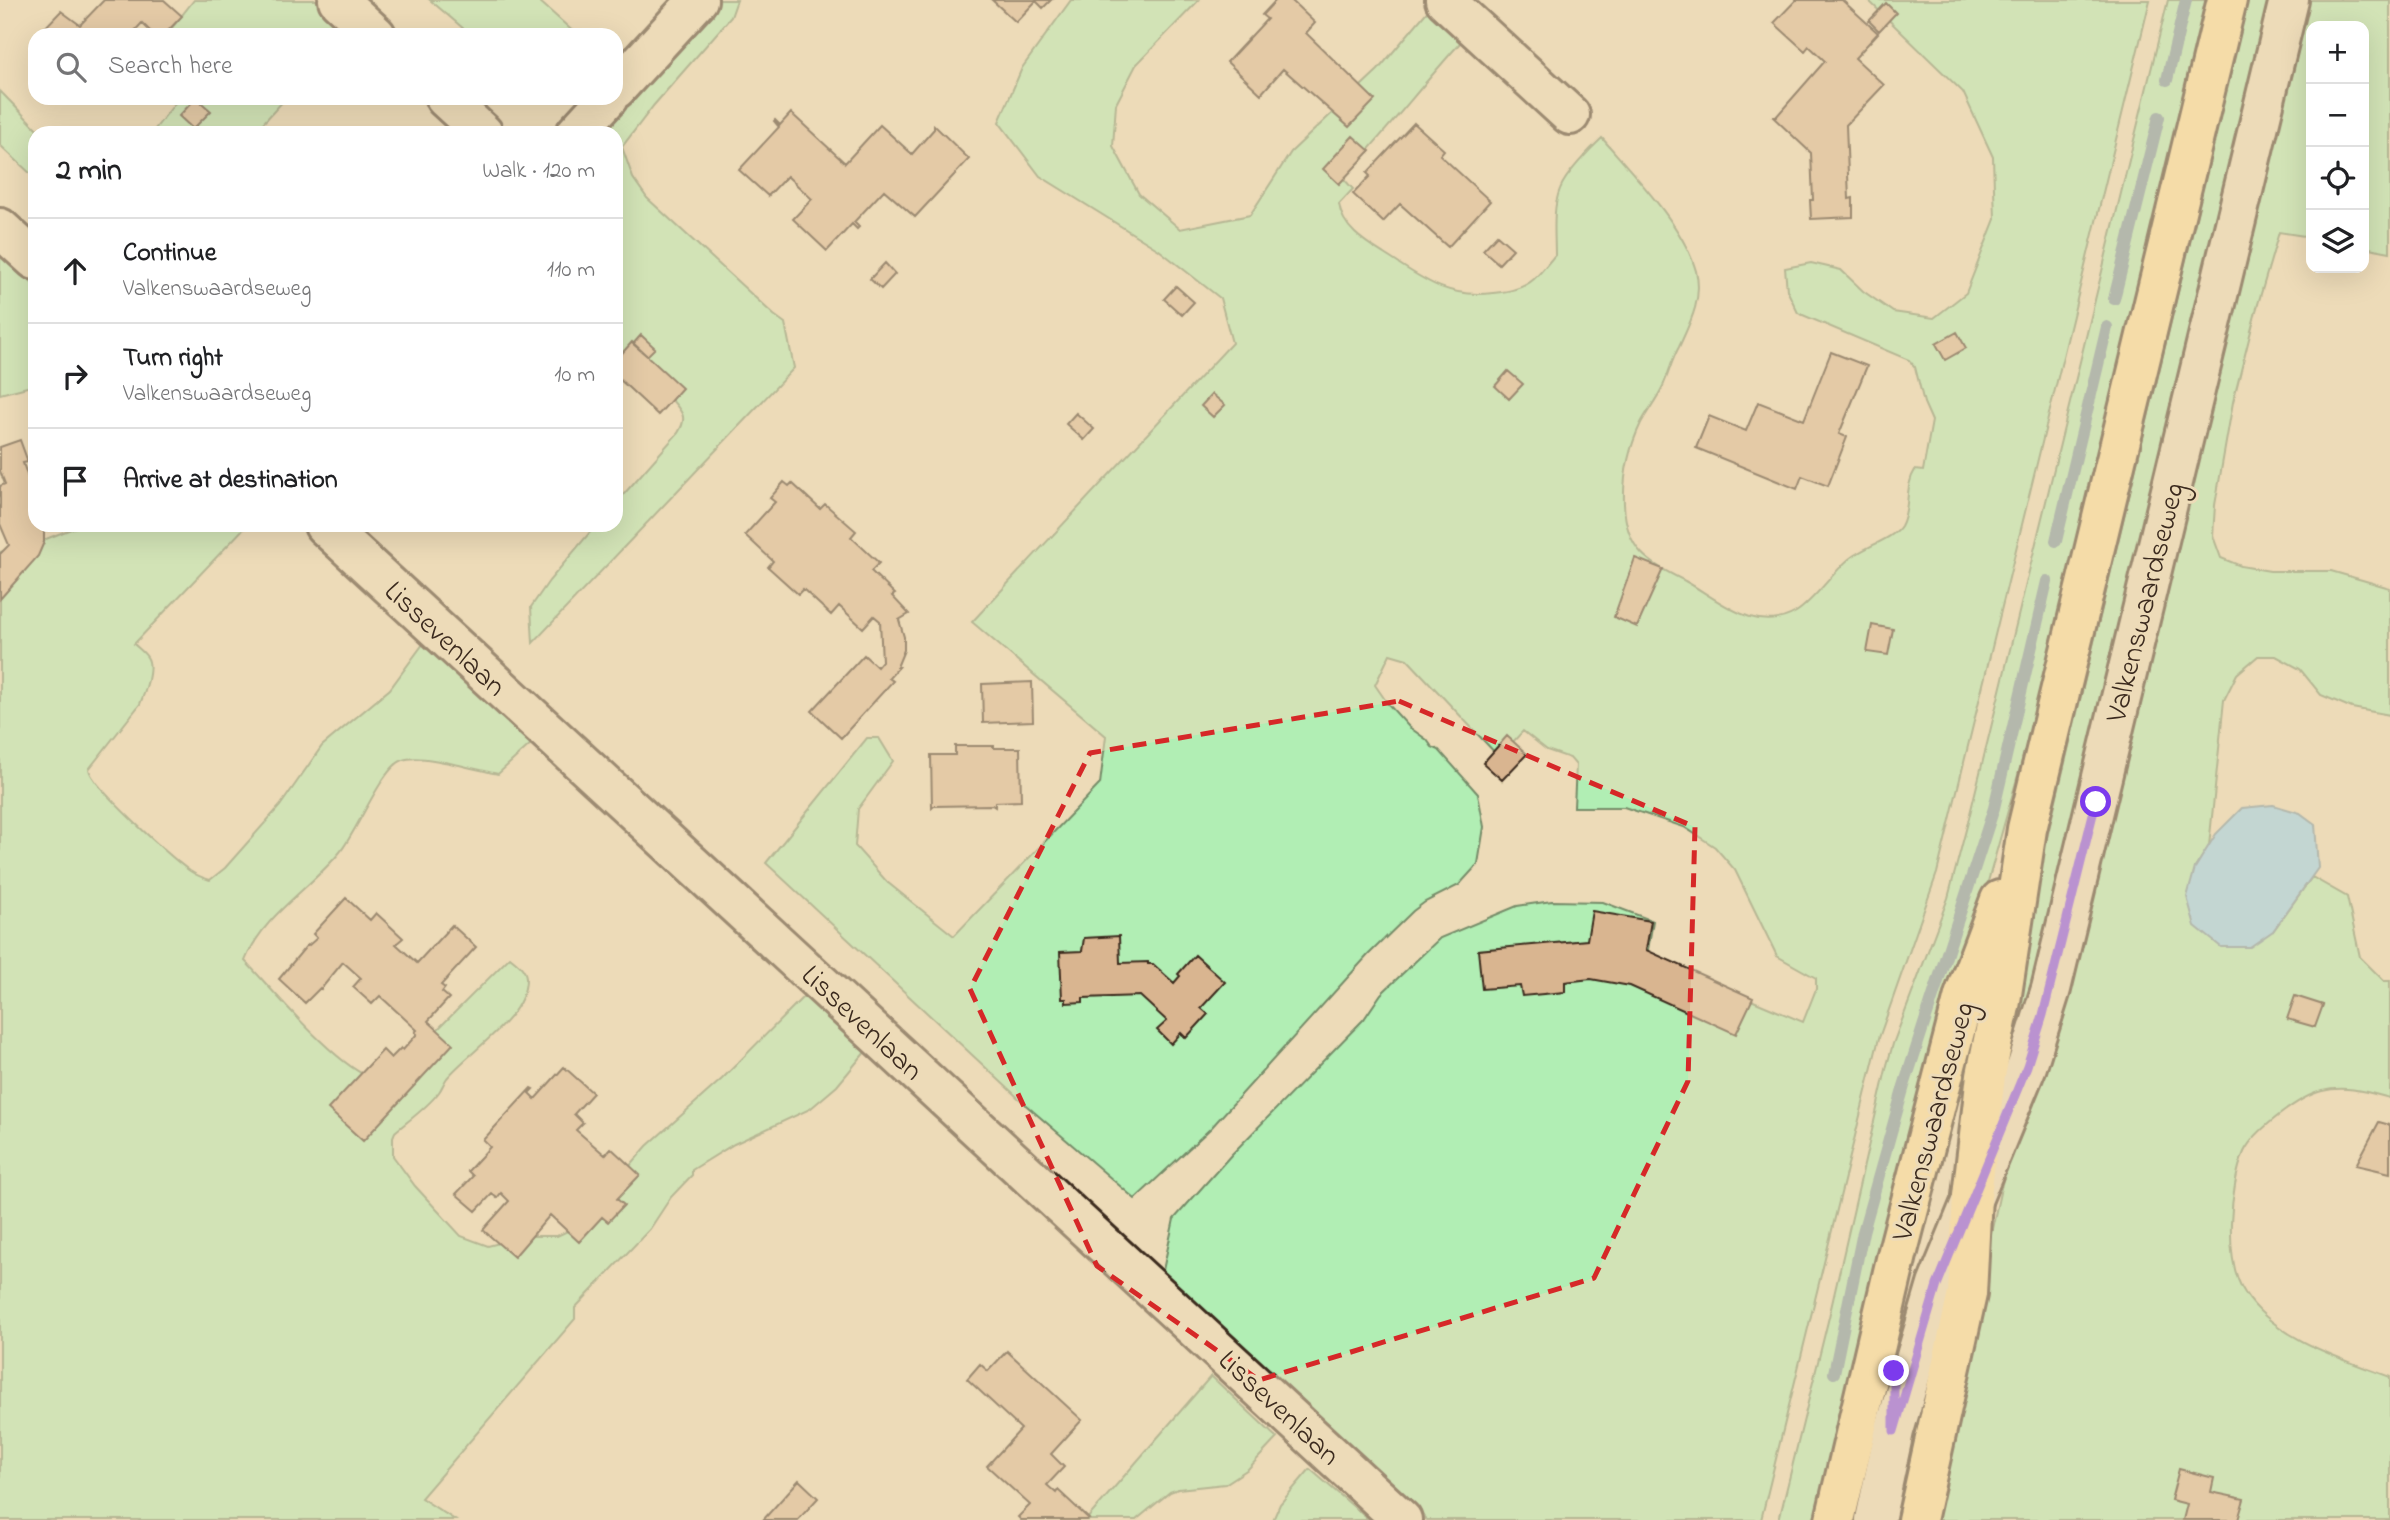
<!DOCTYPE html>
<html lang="en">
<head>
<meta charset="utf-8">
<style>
  body { margin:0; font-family:"Indie Flower",sans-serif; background:#f2f2f2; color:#202124 }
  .controls { position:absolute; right:21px; top:21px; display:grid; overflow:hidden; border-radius:14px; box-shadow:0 7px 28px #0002 }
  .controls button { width:63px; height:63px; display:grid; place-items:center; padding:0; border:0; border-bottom:2px solid #e0e0e0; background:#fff; color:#202124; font:35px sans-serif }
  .stop { position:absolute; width:21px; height:21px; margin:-16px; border:5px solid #7c3aed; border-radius:50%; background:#fff }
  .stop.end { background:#7c3aed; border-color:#fff; box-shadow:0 2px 7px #0008 }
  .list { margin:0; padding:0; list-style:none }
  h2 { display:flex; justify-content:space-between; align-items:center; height:91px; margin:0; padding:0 28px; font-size:30px }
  h2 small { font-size:23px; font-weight:400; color:#757577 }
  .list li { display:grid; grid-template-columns:46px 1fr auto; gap:21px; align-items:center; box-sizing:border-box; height:105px; padding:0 28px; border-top:2px solid #e0e0e0 }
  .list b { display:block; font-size:26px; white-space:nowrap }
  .list p { margin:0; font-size:23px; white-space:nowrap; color:#757577 }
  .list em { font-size:23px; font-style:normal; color:#757577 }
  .icon { flex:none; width:38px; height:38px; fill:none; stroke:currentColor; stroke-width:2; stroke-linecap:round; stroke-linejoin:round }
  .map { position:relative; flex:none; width:2390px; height:1520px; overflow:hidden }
  .search { position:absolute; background:#fff; box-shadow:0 7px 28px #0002; left:28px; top:28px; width:595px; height:77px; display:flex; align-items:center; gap:18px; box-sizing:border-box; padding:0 24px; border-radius:21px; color:#757577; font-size:26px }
  .panel { position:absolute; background:#fff; box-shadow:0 7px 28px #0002; left:28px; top:126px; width:595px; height:406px; border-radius:21px }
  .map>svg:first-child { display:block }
  .green { fill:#b1eeb4; stroke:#768c69; stroke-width:2 }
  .water { fill:#91d0f2; stroke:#6f8e9d; stroke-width:2 }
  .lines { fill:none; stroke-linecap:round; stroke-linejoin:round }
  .stream { stroke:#6f8e9d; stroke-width:12 }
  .building { fill:#d9b590; stroke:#3b2a1e; stroke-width:2 }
  .minor-casing { stroke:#3b2a1e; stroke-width:44 }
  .major-casing { stroke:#3b2a1e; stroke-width:44 }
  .minor { stroke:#eddbb8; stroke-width:38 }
  .major { stroke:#fedd96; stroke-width:38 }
  .route { stroke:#7c3aed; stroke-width:9 }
  .marked { fill:none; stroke:#d62828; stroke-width:5; stroke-dasharray:14 9; stroke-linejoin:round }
  .labels { text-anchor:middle; stroke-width:6; stroke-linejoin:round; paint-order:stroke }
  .street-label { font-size:30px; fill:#3b2a1e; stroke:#eddbb8 }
</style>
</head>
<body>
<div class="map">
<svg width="2390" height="1520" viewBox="0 0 2390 1520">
  <rect width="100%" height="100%" fill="#eddbb8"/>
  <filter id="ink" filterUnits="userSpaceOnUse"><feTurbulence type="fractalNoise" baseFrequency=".0143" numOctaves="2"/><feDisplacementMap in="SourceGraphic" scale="14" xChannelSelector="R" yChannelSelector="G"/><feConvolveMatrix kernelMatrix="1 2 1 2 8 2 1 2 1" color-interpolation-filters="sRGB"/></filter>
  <g filter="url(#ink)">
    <path class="green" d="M194,0H316L347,28L341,35H171L172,28Z
      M430,0H538L577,35H471Z
      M720,0H737L731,17L654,105L622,147L633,178L647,198L774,315L785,323L794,368L533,643L531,607L549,581L596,525H616V503L678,433C681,428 684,423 683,417C682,404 628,359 616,347V133H599Z
      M1071,0H1199L1136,65L1116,104L1113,146L1139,194L1180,229L1250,215L1291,152L1378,70L1435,2L1469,33C1426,80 1387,131 1343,178L1353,189L1339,204C1342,228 1365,242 1384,254C1422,278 1446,299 1493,293C1507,292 1523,289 1534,279C1542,272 1548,263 1555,255C1555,235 1552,209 1560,189C1565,175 1590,149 1602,138C1633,174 1683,225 1696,271C1703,299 1690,323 1679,347C1672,359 1669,373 1663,386C1657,399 1648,410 1641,423C1629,448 1623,477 1624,504C1626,551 1648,562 1685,581C1718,599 1756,636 1796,612C1814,601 1832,573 1849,559C1864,547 1893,539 1901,526C1911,508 1904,487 1915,470L1923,471L1932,421L1924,403L1915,367L1909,360L1798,313L1787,290L1785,268L1811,263L1841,270L1863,291L1893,312L1934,318L1966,293L1995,219L1993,157L1963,92L1868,0H2150L1937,873L1879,1038L1761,1520H1427L1162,1275L1174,1219L1232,1154L1364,1019L1381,994L1440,938L1517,906L1552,901L1603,902L1653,921L1646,961L1751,1000L1803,1022L1816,989V978L1777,956L1735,870L1715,847L1684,827L1624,807H1574L1576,765L1570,758L1547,750L1523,731L1499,757L1407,659L1390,654L1375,685L1388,704L1409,727L1427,740L1432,747L1439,750L1478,794L1484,827L1478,864L1459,885L1425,902L1413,911L1368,955L1211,1128L1135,1199L1027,1106L766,863L867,738H879L893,761L858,809L855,846L887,882L954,936L1100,784L1106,736L972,622L1232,343L1220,298L1159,250L1040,176L999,122L1022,68Z
      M2168,0H2208L2047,672L1931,1084L1827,1520H1779L1829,1317L1887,1065L1893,1044L1948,898L1968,822Z
      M2248,0H2278L2027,1033L1995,1084L2026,925Z
      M2300,0H2390V252L2364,247V26H2311V237L2279,232L2256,311L2233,402L2215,505L2213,536L2221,558L2241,566L2270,571H2331L2390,588V715L2352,708L2321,695L2300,669L2276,656H2258L2237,674L2224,700L2209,846L2195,868L2273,931L2312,877L2347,897L2360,957L2384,981H2390V1098C2367,1092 2346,1085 2322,1091C2300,1096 2254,1131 2244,1152C2230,1186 2223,1261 2245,1293C2274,1338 2342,1359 2390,1377V1520H1928L2001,1188Z
      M0,91L41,133H35V178L0,145Z
      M179,98H286L254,133H152Z
      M0,253L35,286V385L0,394Z
      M81,525H247L134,644C138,648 144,652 147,657C154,667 145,693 140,704L89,769C90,785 173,859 190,871C196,875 203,878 210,880L225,868L280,806L322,746L390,689L426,640L534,741L498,774C477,770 421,753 403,760C382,767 357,832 340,852C310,889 263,915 245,961C271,988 339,1070 373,1078C380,1079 387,1075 394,1073L510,957C516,962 526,969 526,978C527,1018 470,1050 447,1078C444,1082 442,1088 439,1092C428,1107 409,1120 395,1132L393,1137V1156L415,1186L461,1236L488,1246L527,1236H557L570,1230L609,1190L647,1146L722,1079L805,995L866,1051L837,1086L810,1109L734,1144L692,1170V1175L671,1197L650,1229L575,1308V1319L421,1498L455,1520H0V552L36,543Z
      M1211,1376L1277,1438L1248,1469L1225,1484L1178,1489L1170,1492L1136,1520H1086Z
      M1310,1469L1369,1520H1273L1280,1504Z"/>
    <path class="water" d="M2273,805L2300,813L2315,824L2318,868L2273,931L2250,947H2221L2195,926L2187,897L2195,868L2216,834L2242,808Z"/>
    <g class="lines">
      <path class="stream" d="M2167,80L2186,0
        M2114,299L2159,117
        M2056,541L2107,327
        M1834,1373L1863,1232L1904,1086L1994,808L2047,581"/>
    </g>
    <path class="building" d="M104,0H164L182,16L164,35H154L142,23L131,35H38L61,11L80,25Z
      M992,0H1051L1043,8L1036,1L1016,22Z
      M1276,0H1291L1315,23L1306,33L1375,100L1349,127L1283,69L1261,94L1227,62L1267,19L1262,15Z
      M1796,0H1842L1878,33L1855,58L1884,85L1846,125L1849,199L1853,198V217L1811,219L1810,200H1813L1811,153L1773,117H1776L1825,61L1809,46L1805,51L1774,23Z
      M1886,3L1896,13L1879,31L1869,21Z
      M196,98L211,111L193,129L179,116Z
      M791,113L845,163L880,125L912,154L934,129V125L969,159L915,217L884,190L854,222L859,227L857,229L852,224L827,251L793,219L812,199L787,176L768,196L739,170L779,127L774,121L775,120L780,125Z
      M1414,123L1444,150L1440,155L1490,201L1448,247L1400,204L1383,222L1353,194L1370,176L1367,173Z
      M1353,136L1370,151L1339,184L1323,169Z
      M1497,235L1513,249L1499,264L1483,250Z
      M885,263L895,274L881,289L870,279Z
      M1176,286L1194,302L1182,315L1164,299Z
      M1957,332L1966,348L1945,360L1936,344Z
      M641,335L655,348L647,356L633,344Z
      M632,342L682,388L658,415L616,376V360Z
      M1831,352L1867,366L1839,434L1847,437L1828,486L1802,476L1797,489L1696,448L1709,416L1746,431L1758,402L1804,420Z
      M1508,371L1523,384L1509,399L1495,386Z
      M1212,394L1225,405L1213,417L1201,406Z
      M1076,413L1094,429L1084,440L1066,424Z
      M20,440L28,462L23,463L35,498V525H44V542L38,556L0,599V554L9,545L0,524V486L5,484L0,471V447Z
      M784,482L789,486L792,483L820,509L825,504L856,531L851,537L879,563L871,571L895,594L892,596L909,614L899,620L904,637V650L897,667H899L889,678L893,681L841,738L812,711L864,655L877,667L882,661L880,621L874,616L863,628L839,606L831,615L803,589L798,594L768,567L773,561L745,535L775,502L770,498Z
      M1635,558L1663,569L1637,627L1614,617Z
      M1872,625L1893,629L1888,655L1867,652Z
      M1032,682L1033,721L983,723L982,684Z
      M1507,736L1527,754L1502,780L1483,763Z
      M955,746H994V748H1020L1021,801L995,802V807L992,805L934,806L932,808L931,755H955Z
      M346,898L370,920L376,913L403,938L396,944L417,963L452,925L476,947L441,985L445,988L442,992L449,998L428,1021L453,1044L363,1141L328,1109L383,1050L391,1058L401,1048L403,1050L417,1034L415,1032L417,1030L380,996L372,1004L353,987L361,978L343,962L321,989L320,988L305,1003L279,979L307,945L308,946L317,938L313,934Z
      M1592,911L1651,921L1646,950L1753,998L1736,1034L1630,986L1591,979L1565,982V992L1522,996L1520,986L1482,989L1478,950L1587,940Z
      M1119,936L1120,963L1148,962V964H1153L1174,983L1180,976L1178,974L1195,955L1225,982L1201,1008L1208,1014L1186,1038L1181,1033L1171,1044L1157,1030L1167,1021L1140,996L1083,998V1002L1066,1003V999H1062L1060,952L1082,951L1084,938Z
      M2295,996L2323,1005L2315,1027L2287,1019Z
      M564,1067L593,1093L574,1114L583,1123L576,1130L605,1155L611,1148L640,1175L617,1199L624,1205L608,1222L602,1217L579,1242L550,1215L514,1257L483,1230L509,1201L501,1193L497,1198L492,1194L476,1211L456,1194L473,1176L468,1171L490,1147L483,1140L531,1088L533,1089L529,1093L535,1099Z
      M2379,1122L2390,1125V1173L2356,1165Z
      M1007,1351L1082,1420L1051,1454L1064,1467L1047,1485L1056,1493L1058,1490L1089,1519L1087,1520H1021L1018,1517L1030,1505L987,1466L1021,1429L967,1379L980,1364L988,1371Z
      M2179,1469L2214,1478L2211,1492L2244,1499L2238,1520H2183L2187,1504L2171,1500Z
      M799,1480L818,1498L798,1520H763Z"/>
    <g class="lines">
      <g class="minor-casing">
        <path id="minor" d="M338,0L376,35
          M1445,0L1570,115
          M616,89L698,0
          M445,98L483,133
          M576,133L608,98
          M0,228L35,260
          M324,525L1402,1520
          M1875,1520L1894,1431L1937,1285L2027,1066L2051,989L2289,0"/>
      </g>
      <g class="major-casing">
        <path id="major" d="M1835,1520L1897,1255L1964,996L2000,900
          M1917,1520L1967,1294L1972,1196L1986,1075L2001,1001L2027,829L2227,0"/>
      </g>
      <use href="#minor" class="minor"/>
      <use href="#major" class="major"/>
    </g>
  </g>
  <g class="lines" filter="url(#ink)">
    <path class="route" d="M1894,1371V1431L1937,1285L2027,1066L2043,1015L2096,802"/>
  </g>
  <path d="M0 0H2390V1520H0ZM1399,701L1695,827L1688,1081L1594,1278L1259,1380L1097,1266L970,989L1090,753Z" fill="#eddbb8" fill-opacity=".55" fill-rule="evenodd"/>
  <path class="marked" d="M1399,701L1695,827L1688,1081L1594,1278L1259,1380L1097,1266L970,989L1090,753Z"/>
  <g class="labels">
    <g class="street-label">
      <text transform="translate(2144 602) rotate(-76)" y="10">Valkenswaardseweg</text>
      <text transform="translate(446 638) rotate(43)" y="10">Lissevenlaan</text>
      <text transform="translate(863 1022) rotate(43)" y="10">Lissevenlaan</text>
      <text transform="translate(1932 1121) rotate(-75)" y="10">Valkenswaardseweg</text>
      <text transform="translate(1280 1407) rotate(43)" y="10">Lissevenlaan</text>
    </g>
  </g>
</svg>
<div class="controls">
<button>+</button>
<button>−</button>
<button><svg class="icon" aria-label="locate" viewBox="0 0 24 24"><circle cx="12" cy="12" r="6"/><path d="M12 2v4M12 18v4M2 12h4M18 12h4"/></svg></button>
<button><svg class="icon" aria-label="layers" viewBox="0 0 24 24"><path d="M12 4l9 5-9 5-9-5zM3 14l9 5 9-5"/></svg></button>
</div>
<div class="stop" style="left:2096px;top:802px"></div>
<div class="stop end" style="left:1894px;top:1371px"></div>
<div class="search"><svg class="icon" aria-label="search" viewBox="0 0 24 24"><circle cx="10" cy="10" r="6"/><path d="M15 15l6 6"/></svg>Search here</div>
<section class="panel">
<h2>2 min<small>Walk · 120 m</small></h2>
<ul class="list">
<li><svg class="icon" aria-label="ahead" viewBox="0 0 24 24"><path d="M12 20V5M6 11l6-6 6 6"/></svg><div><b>Continue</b><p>Valkenswaardseweg</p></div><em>110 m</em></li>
<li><svg class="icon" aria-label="right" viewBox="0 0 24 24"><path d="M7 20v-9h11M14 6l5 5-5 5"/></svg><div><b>Turn right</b><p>Valkenswaardseweg</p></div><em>10 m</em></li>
<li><svg class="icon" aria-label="arrive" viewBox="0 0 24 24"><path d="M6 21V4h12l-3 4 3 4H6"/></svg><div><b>Arrive at destination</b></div></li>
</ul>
</section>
</div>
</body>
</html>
